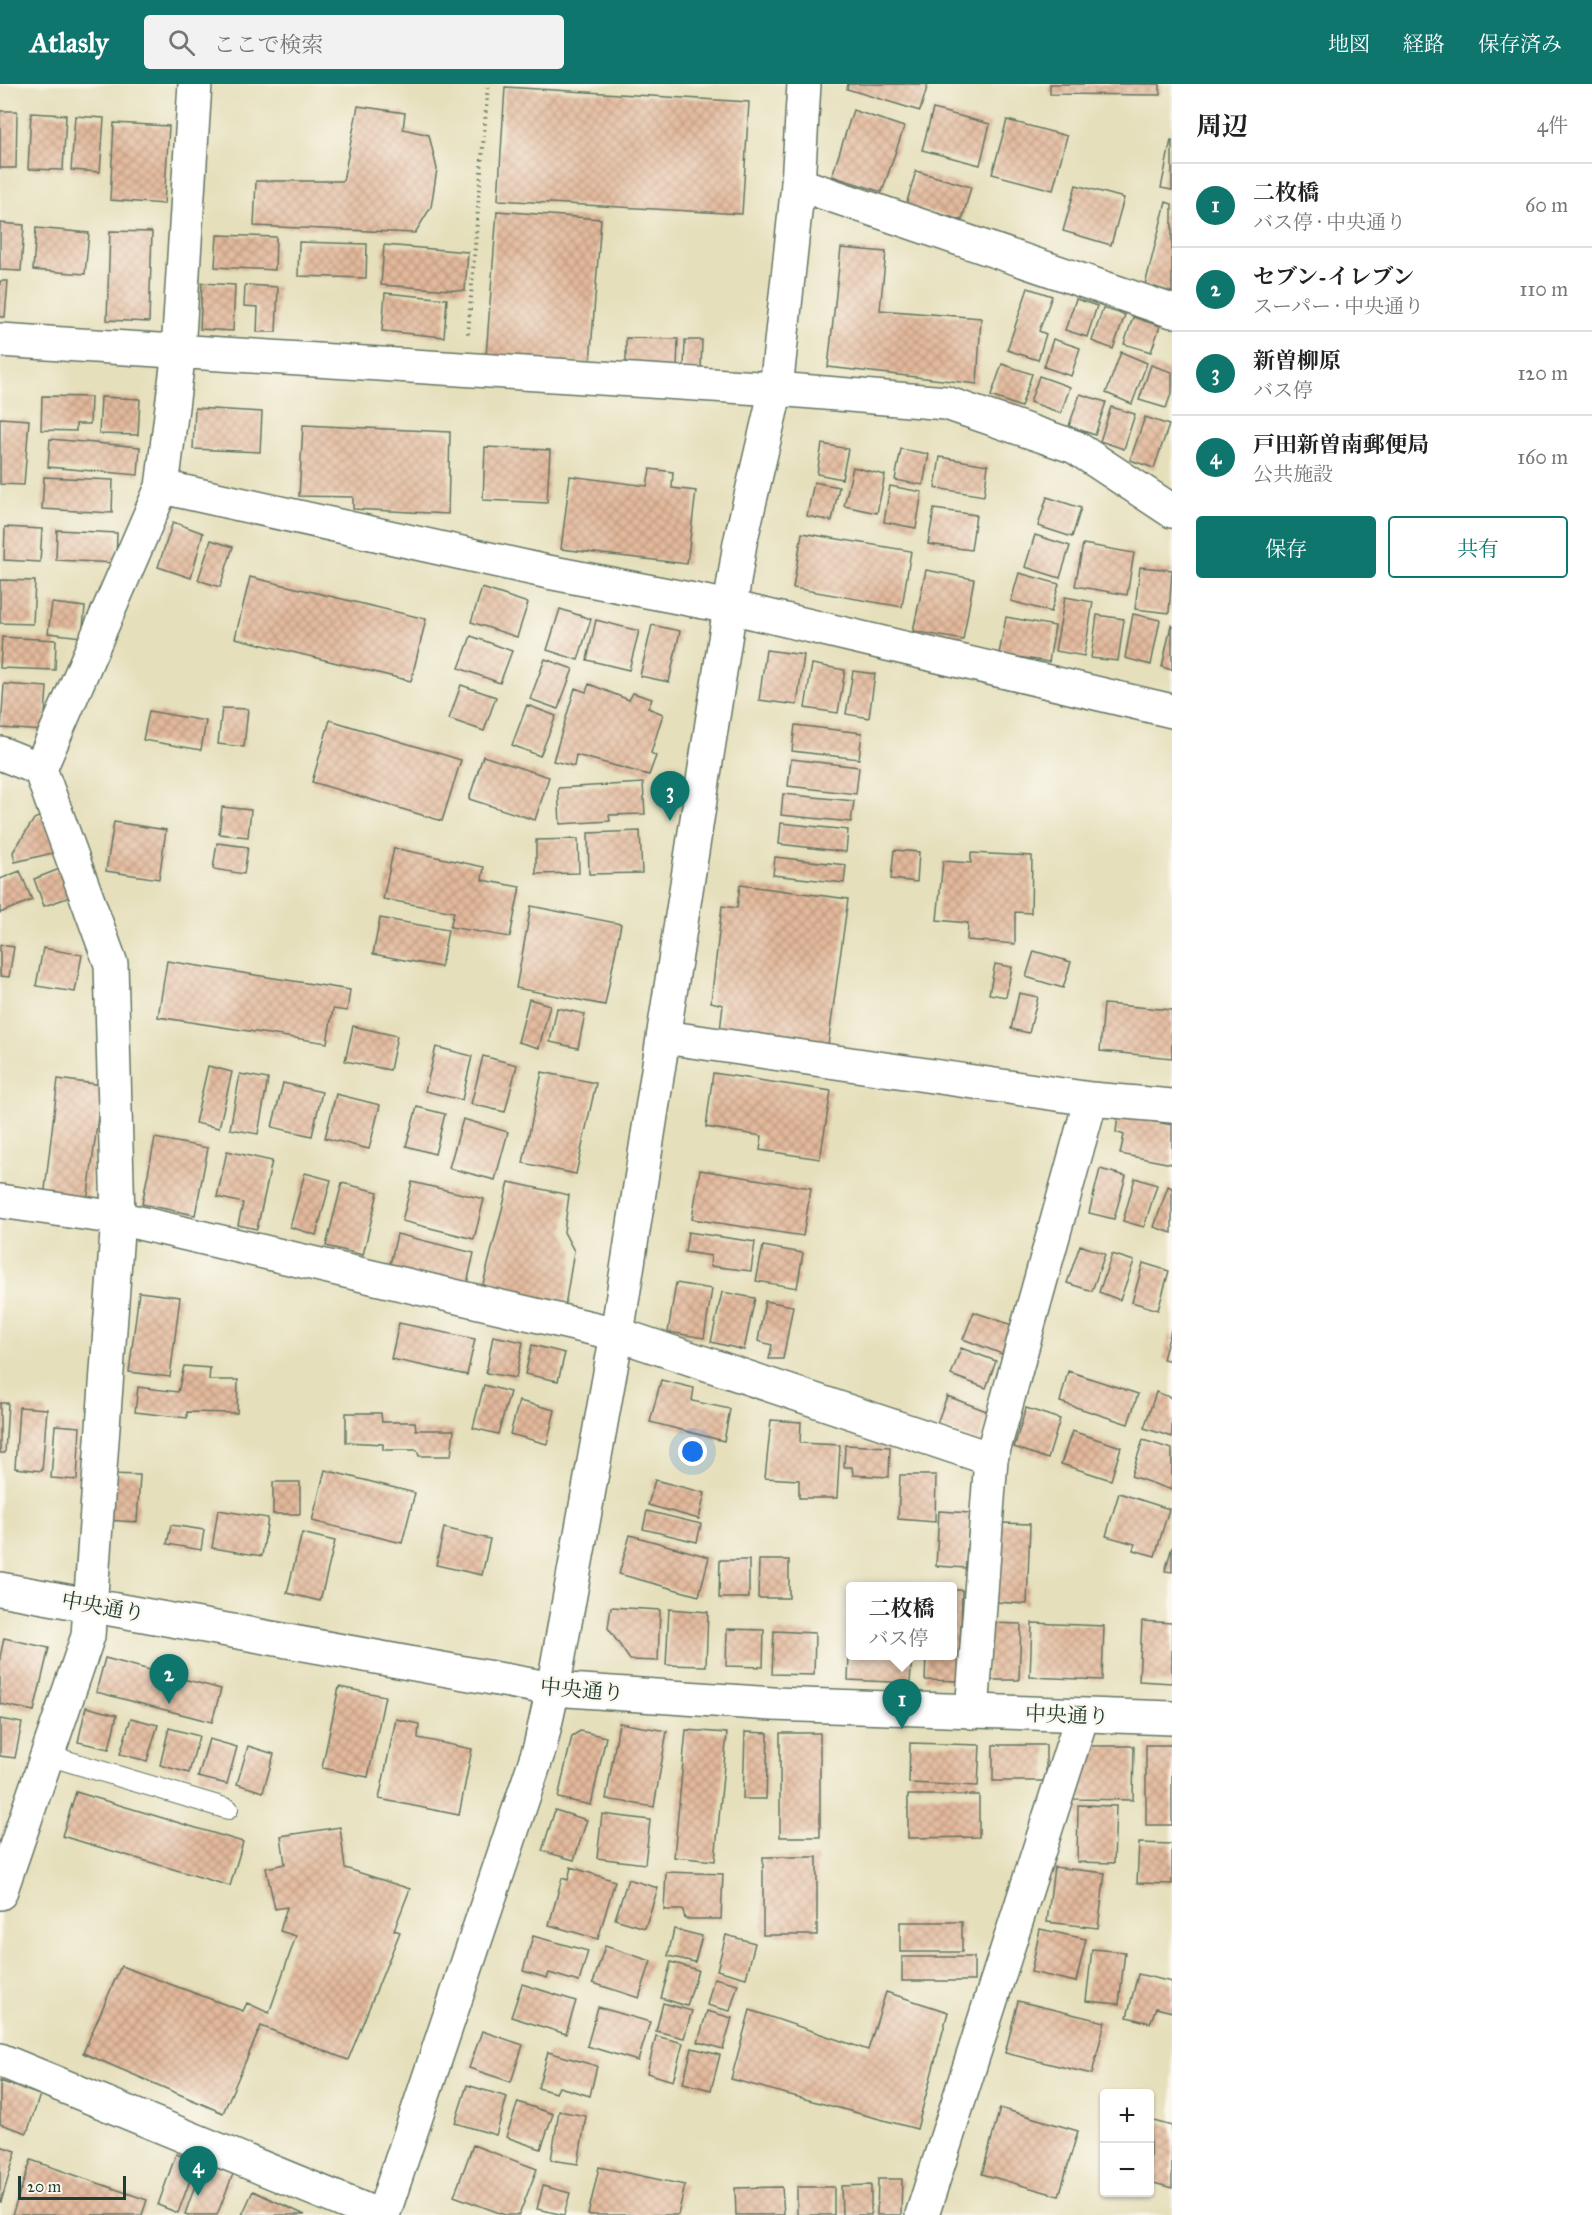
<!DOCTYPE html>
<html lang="ja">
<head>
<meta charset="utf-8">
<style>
  body { margin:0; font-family:"IM FELL Great Primer","Noto Serif JP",serif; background:#f2f2f2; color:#222 }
  .controls { position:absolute; right:18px; bottom:18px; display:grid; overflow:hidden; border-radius:6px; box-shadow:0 2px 4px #0004 }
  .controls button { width:54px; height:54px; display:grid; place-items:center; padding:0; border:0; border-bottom:2px solid #e0e0e0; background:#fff; color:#222; font:30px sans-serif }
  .scale { position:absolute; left:18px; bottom:15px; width:108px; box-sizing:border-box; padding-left:6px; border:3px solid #1f3d34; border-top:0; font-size:16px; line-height:21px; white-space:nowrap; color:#1f3d34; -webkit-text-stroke:4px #fbf7ec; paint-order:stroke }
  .you { position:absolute; left:693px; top:1368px; width:21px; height:21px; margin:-15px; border:4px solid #fff; border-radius:50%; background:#1a73e8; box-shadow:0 0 0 9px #1a73e833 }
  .badge { display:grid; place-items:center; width:39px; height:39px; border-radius:50%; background:#0f766e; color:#fff; font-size:20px; font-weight:700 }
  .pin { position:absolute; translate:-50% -50px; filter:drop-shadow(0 2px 3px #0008) }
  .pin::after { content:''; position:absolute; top:32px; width:21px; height:18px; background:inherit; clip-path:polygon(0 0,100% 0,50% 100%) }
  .popup { position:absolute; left:846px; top:1498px; width:111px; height:78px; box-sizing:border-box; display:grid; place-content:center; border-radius:6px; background:#fff; filter:drop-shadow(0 2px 4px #0005); font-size:20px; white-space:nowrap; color:#767676 }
  .popup b { font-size:22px; color:#222 }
  .popup::after { content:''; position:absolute; left:50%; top:100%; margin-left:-12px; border:12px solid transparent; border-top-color:#fff }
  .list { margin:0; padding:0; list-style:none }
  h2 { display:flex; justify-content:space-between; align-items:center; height:78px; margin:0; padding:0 24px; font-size:26px }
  h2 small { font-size:20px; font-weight:400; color:#767676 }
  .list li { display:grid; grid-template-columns:39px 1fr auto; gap:18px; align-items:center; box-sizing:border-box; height:84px; padding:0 24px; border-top:2px solid #e0e0e0 }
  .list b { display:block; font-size:22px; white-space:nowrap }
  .list p { margin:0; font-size:20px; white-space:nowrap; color:#767676 }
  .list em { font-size:20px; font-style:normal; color:#767676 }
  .actions { display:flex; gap:12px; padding:18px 24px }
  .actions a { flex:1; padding:14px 0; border:2px solid #0f766e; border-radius:6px; text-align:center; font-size:21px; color:#0f766e }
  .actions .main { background:#0f766e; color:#fff }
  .icon { flex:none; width:33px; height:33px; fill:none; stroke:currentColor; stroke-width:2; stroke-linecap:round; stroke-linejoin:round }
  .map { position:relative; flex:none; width:1172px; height:2131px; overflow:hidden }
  header { display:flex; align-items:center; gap:36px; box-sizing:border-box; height:84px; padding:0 30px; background:#0f766e; color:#fff }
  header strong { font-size:28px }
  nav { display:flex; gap:33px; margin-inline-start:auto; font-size:21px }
  .search { width:420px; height:54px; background:#f2f2f2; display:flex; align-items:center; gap:15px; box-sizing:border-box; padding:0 21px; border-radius:6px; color:#767676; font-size:22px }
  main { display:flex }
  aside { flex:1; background:#fff }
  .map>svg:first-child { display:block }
  .building { fill:url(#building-cross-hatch) }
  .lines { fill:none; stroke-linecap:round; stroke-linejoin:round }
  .service-casing { stroke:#647663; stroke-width:22 }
  .minor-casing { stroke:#647663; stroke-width:36 }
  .tertiary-casing { stroke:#647663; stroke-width:36 }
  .path { stroke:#647663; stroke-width:4; stroke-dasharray:1.5 4.5; stroke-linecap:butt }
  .service { stroke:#fff; stroke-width:20 }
  .minor { stroke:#fff; stroke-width:33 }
  .tertiary { stroke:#fff; stroke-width:33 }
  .labels { text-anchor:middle; stroke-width:4.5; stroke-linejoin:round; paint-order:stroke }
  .street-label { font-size:21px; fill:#1f3d34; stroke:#fbf7ec }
</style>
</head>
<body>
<header>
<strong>Atlasly</strong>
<div class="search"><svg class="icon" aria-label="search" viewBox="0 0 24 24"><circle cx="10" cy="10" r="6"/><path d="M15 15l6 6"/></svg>ここで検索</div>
<nav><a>地図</a><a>経路</a><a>保存済み</a></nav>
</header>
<main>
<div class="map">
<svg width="1172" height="2131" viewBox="0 0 1172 2131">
  <defs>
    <pattern id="building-cross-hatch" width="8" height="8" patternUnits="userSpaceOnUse" patternTransform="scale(1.5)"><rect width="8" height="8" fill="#e4b99c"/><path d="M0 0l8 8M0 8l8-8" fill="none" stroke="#b89880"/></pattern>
  </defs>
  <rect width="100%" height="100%" fill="#fbf7ec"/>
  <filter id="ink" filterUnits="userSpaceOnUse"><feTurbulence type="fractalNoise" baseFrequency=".0167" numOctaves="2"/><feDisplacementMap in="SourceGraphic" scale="12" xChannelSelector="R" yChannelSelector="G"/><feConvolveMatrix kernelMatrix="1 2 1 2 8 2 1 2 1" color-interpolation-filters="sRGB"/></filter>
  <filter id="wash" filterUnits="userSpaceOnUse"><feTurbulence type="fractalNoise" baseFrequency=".008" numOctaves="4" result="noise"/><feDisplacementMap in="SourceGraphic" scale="24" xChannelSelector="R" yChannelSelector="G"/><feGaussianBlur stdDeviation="1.35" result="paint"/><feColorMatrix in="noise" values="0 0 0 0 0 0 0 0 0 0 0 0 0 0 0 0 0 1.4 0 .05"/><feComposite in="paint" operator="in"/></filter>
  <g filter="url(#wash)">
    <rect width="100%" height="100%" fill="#e5dfbb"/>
    <g id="blocks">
      <path class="building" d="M848,0H928L920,27L847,5Z
        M1050,0H1160V11L1050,10Z
        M505,3L749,18L742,130L498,116Z
        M358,22L405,29L403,45L429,51L437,85L431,123L415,149L254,142L256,97H343Z
        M933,25L990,40L980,81L922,66Z
        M853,26L904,43L882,108L832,92Z
        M0,27H17L16,84H0Z
        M31,29L66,31L63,86L28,85Z
        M75,32L104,34L100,88L71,86Z
        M1007,36L1067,52L1053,106L992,90Z
        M114,39L169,42L164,120L110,116Z
        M1171,56H1172V106L1161,104Z
        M916,87L971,103L962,136L906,121Z
        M1076,101L1124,114L1111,161L1063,147Z
        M1166,118L1172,120V208L1145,201Z
        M497,127L601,135L590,280L486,272Z
        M0,139L24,141L21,187L0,186Z
        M36,144L89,149L85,190L33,186Z
        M110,147L152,148L149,238L107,236Z
        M217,151L276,153L275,186L215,183Z
        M299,158L367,160L366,194L298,192Z
        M384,161L468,168L465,207L381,201Z
        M841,164L886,168L880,226L981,234L977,300L828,283Z
        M0,197H8L5,233H0Z
        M202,199L235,201L233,247L200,245Z
        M245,201L278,203L276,248H257L258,223L244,222Z
        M1028,204L1052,212L1039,247L1046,250L1038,276L1007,266Z
        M385,209L447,215L444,253L382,247Z
        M1076,215L1097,222L1087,253L1065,246Z
        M1103,224L1125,231L1113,265L1092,257Z
        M1133,233L1160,242L1151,268L1124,260Z
        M626,254L678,255L677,285L626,284Z
        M1053,255L1080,264L1071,292L1044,283Z
        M685,256H702L701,286H684Z
        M1121,268L1147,279L1132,320L1106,309Z
        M1002,280L1032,290L1021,323L991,312Z
        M1151,281L1172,288V307L1166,324L1139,316Z
        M1039,292L1070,303L1061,329L1030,318Z
        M1080,310L1106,318L1095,351L1069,342Z
        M42,312L91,313L90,340H76V347L41,346Z
        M101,313L140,315L138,351L99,350Z
        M1111,323L1135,330L1124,365L1100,357Z
        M195,324L262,328L260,368L193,365Z
        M1145,333L1169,341L1154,384L1130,376Z
        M0,334L29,336L24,401L0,400Z
        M303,341L450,348L448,430L353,425V413L299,412Z
        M50,355L140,363L138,391L48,383Z
        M822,360L848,365L842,395L817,390Z
        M485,363L550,366L547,419L483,416Z
        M901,365L929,370L923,401L895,396Z
        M940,373L988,381L984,412L935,404Z
        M853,383L885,391L877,429L844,422Z
        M650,385L673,388L672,404L696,407L687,480L561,465L570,392L647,402Z
        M44,393L113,396L112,429L42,425Z
        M814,398L839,403L832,437L807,432Z
        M890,402L922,408L916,444L884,438Z
        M1047,413L1081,424L1072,453L1038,442Z
        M934,425L976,431L971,466L928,460Z
        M173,438L203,449L191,494L158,483Z
        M5,443L42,445L40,478L4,476Z
        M57,446L117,449L116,479L56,476Z
        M802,449L911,467L902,523L793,504Z
        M1035,451L1070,462L1060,494L1025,483Z
        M211,456L233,463L220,503L198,496Z
        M1083,460L1134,469L1127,511L1075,502Z
        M1140,483L1172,486L1169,529L1135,525Z
        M926,486L974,495L963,556L913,547Z
        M1019,489L1059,500L1051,528L1011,517Z
        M250,493L426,535L411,597L235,554Z
        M0,496L35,497L33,540L0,539Z
        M482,504L528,519L517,553L471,538Z
        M1065,513L1093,518L1084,572L1055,567Z
        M52,519L85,523L82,553L48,549Z
        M560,525L591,535L578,576L547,566Z
        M1133,530L1160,536L1151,581L1125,574Z
        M1097,531L1124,535L1118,577L1091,574Z
        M1006,533L1055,542L1049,578L999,570Z
        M596,536L639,547L629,586L587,576Z
        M652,541L680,547L669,598L640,592Z
        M1171,541H1172V586L1162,583Z
        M471,552L512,567L500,599L459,584Z
        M2,553L56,556L55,586L0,584Z
        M766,566L804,571L797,621L759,616Z
        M545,575L573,585L558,625L530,615Z
        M812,580L845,586L838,629L805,624Z
        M853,587L875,590L869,634L846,630Z
        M4,600L47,603L44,647L1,644Z
        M589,600L629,616L633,609L652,615L648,624L663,630L651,669L656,672L649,691L576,671L574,682L553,677L575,604L586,608Z
        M461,601L496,613L484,647L449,635Z
        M527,621L556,632L540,672L512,661Z
        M222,624L248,625L244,663L218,660Z
        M149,627L206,637L201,666L143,656Z
        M330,636L461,676L442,737L312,698Z
        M795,641L862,649L859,675L792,667Z
        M483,672L549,693L535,736L469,715Z
        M791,675L859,683L856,710L788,702Z
        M643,699L645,730L609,731L610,737L560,740L558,704Z
        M783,710L854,717L851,738L781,731Z
        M222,723L251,726L248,753L219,750Z
        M43,731L57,768L15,778L13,768L34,735Z
        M114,738L166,746L159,795L106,787Z
        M781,739L848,746L846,768L779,760Z
        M640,747L642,789L589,790L588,749Z
        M578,755L579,789L536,790V756Z
        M217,759L248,763L244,790L213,785Z
        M394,764L484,783L482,796L520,803L510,853L450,843L454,828L383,815Z
        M894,766L919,768L917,798L891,795Z
        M971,769L1032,772L1031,829L1015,828V860L967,856L968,839L937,836L943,777L971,779Z
        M775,773L846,781L844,799L773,791Z
        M62,784L73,812L44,822L34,795Z
        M20,787L32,816L0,829V795Z
        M740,801L848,815L828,961L720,947L723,921L711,918L722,822L737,824Z
        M531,822L621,840L605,921L516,904Z
        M380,834L448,846L441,883L373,870Z
        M0,861L14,863L9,893L0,892Z
        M43,864L82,871L75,908L36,902Z
        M1034,867L1071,878L1063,904L1026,893Z
        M167,877L350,906L347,927L333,925L327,959L158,933Z
        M995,880L1012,883L1006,913L989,910Z
        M1019,909L1038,913L1029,949L1011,945Z
        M529,915L550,921L539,964L518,958Z
        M1104,920L1172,926V974L1100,967Z
        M557,924L585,930L578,964L550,958Z
        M353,942L397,952L390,986L345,977Z
        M436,963L472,972L462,1016L425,1007Z
        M483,972L517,981L505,1028L471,1020Z
        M208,982L232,988L219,1044L195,1039Z
        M542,988L596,999L576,1090L523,1079Z
        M713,989L831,1007L820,1075L760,1066L762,1052L706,1043Z
        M240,990L268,995L258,1050L230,1045Z
        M58,995L102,1001L87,1119L44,1114Z
        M283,999L322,1008L312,1052L272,1043Z
        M336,1010L380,1021L369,1065L325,1054Z
        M417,1023L445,1030L435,1070L406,1062Z
        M1118,1031L1172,1041V1080L1120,1070L1124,1051L1116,1048Z
        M463,1035L508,1048L495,1096L449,1084Z
        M155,1054L208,1064L195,1131L142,1120Z
        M227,1067L272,1077L257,1145L238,1141L243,1119L217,1113Z
        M1100,1085L1126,1092L1114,1135L1089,1129Z
        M700,1086L811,1104L803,1152L692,1135Z
        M305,1089L331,1096L316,1151L290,1143Z
        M1135,1094L1157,1101L1144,1143L1123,1137Z
        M412,1098L484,1115L474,1155L402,1137Z
        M509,1098L569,1111L564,1148L574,1167L565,1222L482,1204Z
        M342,1099L378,1108L363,1171L326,1162Z
        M1168,1102L1172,1104V1149L1154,1143Z
        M688,1148L755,1158L751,1187L710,1182L711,1172L685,1168Z
        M397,1150L474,1169L466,1204L389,1185Z
        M1080,1161L1105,1170L1092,1207L1067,1199Z
        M763,1162L803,1169L797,1204L756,1197Z
        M1112,1170L1134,1177L1120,1216L1099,1208Z
        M1143,1179L1169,1187L1158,1226L1132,1218Z
        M676,1199L712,1205L704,1254L668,1248Z
        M139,1208L180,1213L170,1293L129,1288Z
        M722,1208L755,1214L744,1266L711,1258Z
        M765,1217L793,1222L783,1275H769L772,1261L758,1257Z
        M974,1228L1012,1241L1002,1270L963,1255Z
        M399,1239L475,1255L467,1291L391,1275Z
        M1171,1246H1172V1277L1163,1275Z
        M493,1252L523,1258L516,1294L486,1289Z
        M532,1261L565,1269L558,1297L525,1290Z
        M961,1264L996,1277L986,1304L951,1291Z
        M184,1282L210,1284L209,1296H238L237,1329L187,1328V1334L135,1328L138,1303L178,1308Z
        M1068,1287L1138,1310L1128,1340L1060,1318Z
        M661,1296L694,1304L692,1317L730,1325L724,1357L650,1338Z
        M484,1301L510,1308L498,1350L473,1344Z
        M1156,1308L1172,1314V1353L1144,1344Z
        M947,1312L989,1328L978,1357L936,1342Z
        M519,1317L555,1326L547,1360L510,1350Z
        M0,1319H8L5,1369H0Z
        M19,1323L47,1325L42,1387L15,1384Z
        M1026,1324L1060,1335L1048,1375L1014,1363Z
        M346,1329H381L382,1338H415L416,1346H454L451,1372H419L417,1366H383V1360L346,1358Z
        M771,1336L801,1338L800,1359L840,1361L837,1414H799V1396L765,1394Z
        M55,1341L80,1343L77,1396L51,1394Z
        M1072,1347L1121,1363L1111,1396L1061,1380Z
        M1143,1356L1172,1365V1406L1131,1392Z
        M845,1361L890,1363L889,1393L853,1391L852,1383H844Z
        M325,1386L415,1409L402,1459L312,1437Z
        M108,1390L140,1391L137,1438L105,1436Z
        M900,1391H936L935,1438L898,1435Z
        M655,1396L705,1409L699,1435L648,1421Z
        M273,1398H300V1430H273Z
        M1119,1409L1169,1425L1155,1472L1133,1466L1135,1460L1106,1452Z
        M218,1426L268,1434L262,1472L212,1464Z
        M647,1427L701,1440L697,1458L643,1445Z
        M939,1427L970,1429L966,1484L936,1482Z
        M998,1439L1030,1440L1027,1520L995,1518Z
        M171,1441L204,1446L201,1466L167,1460Z
        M444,1444L490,1455L482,1491L436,1481Z
        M302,1449L335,1457L320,1517L287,1509Z
        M630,1451L709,1473L699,1512L619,1490Z
        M1172,1463V1488L1165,1487Z
        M720,1476H749V1514H719Z
        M759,1476H789V1514H758Z
        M953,1506H962L960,1597L925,1596L926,1572H953Z
        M611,1523L660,1526L658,1577L630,1576L608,1544Z
        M669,1525L708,1528L706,1582L666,1581Z
        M1142,1537L1172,1539V1599L1139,1597Z
        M988,1539L1021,1540L1019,1596H987Z
        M1032,1539L1104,1542L1102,1596L1030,1593Z
        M727,1545L764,1546L763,1583L726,1582Z
        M774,1547L815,1549L814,1591L772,1590Z
        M4,1554L49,1564L34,1627L0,1620V1573Z
        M849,1572H912L910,1599L848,1596Z
        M105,1574L221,1605L212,1638L96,1608Z
        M339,1603L385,1612L368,1693L322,1684Z
        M86,1623L117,1631L109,1665L78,1658Z
        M131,1634L158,1641L147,1677L120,1670Z
        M0,1635L22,1639L15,1674L0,1672Z
        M396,1635L419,1640L418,1654L472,1665L459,1731L379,1715Z
        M619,1639L667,1647L654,1723L606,1715Z
        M169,1644L199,1652L189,1689L160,1681Z
        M686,1646L727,1649L715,1777L674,1773Z
        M580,1647L606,1653L591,1721L558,1714L572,1652Z
        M745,1648L768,1649L766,1715H743Z
        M780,1649H820V1753H780Z
        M209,1655L237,1663L227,1700L198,1693Z
        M910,1659L980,1661L978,1702L909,1699Z
        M993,1661H1046V1697H993Z
        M1146,1661H1172V1741H1146Z
        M248,1662L274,1670L263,1708L237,1700Z
        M1089,1662H1134L1133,1716L1073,1715Z
        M76,1708L243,1758L230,1802L62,1752Z
        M908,1711H979V1753L908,1754Z
        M1078,1721L1116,1722L1114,1779L1077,1778Z
        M555,1726L587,1736L574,1776L542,1767Z
        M602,1730L650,1736L645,1780L597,1774Z
        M340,1743L345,1784L410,1805L394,1846L400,1848L348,1976L261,1942L223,2029L83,1969L121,1882L243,1927L247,1919L269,1929L296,1852L280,1847L287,1823L275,1825L266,1784L285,1780L281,1752Z
        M1139,1759L1172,1760V1800L1137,1799Z
        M763,1773H817V1851H763Z
        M571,1783L615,1797L598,1855L549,1841L562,1794L568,1796Z
        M1054,1783L1105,1789L1098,1844L1047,1838Z
        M666,1788L723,1790L721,1835H685L683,1826H664Z
        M628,1795L658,1804L645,1844L615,1835Z
        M900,1838H962V1868H900Z
        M674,1845L702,1852L695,1878L668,1872Z
        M1040,1845L1086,1855L1076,1898L1031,1888Z
        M726,1851L755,1859L746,1894L717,1886Z
        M533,1852L588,1867L579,1898L549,1889L547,1894L523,1887Z
        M605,1862L651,1877L639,1914L593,1899Z
        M1092,1865L1125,1868L1119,1920L1086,1917Z
        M902,1873H974V1897H902Z
        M671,1878L698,1886L687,1922L661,1914Z
        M1138,1890L1172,1898V1928L1156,1924L1150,1939L1127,1933Z
        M714,1894L738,1900L730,1927L707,1921Z
        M522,1900L576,1917L566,1950L511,1933Z
        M886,1908L948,1928L917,2045L731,1995L750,1926L868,1966Z
        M1018,1917L1105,1938L1092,1990L1005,1969Z
        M663,1919L692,1927L684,1954L656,1947Z
        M598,1923L650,1938L638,1977L587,1962Z
        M707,1927L732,1934L723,1965L698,1958Z
        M482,1947L523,1961L511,1998L469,1984Z
        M656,1952L683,1959L673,1997L647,1989Z
        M692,1964L720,1971L711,2006L683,1999Z
        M548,1968L597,1982L590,2012L559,2003L556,2009L538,2004Z
        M0,1997L40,2011L27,2049L0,2040Z
        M467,2001L507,2013L496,2051L455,2039Z
        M518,2018L553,2030L541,2065L506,2053Z
        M1000,2024L1078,2047L1059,2112L982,2090Z
        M559,2027L586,2032L578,2080L551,2076Z
        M1150,2036L1172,2042V2104L1150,2098Z
        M473,2061L537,2085L519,2131H505L454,2112Z
        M0,2062L16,2067L1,2118H0Z
        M176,2070L197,2077L178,2129L158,2121Z
        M31,2076L147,2116L142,2131H12Z
        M203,2079L233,2090L217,2131H188L185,2130Z
        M599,2083L685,2101L678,2131H588Z
        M878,2095H902L901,2131H877Z
        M871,2101V2131H842L841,2102Z
        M543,2102L570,2109L564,2131L537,2125Z
        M782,2103L784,2131H736L735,2104Z
        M797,2103H834V2131H797Z
        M253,2107L305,2131H242Z"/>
    </g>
  </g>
  <g filter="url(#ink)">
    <use href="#blocks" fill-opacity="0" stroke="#647663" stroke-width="1.5"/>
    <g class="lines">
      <g class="service-casing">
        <path id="service" d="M47,1671L228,1725"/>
      </g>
      <g class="minor-casing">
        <path id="minor" d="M798,100L1172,227
          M0,256L776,305L946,319L1075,363L1172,427
          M162,403L548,488L730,523L1172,627
          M0,669L40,685L111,880L118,1134L88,1552L0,1809
          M40,685L162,403L177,283L195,0
          M664,953L1091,1015L1172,1022
          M0,1117L118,1134L617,1250L991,1375
          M972,1628L991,1375L1091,1015
          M0,1976L377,2131
          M922,2131L1082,1632"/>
      </g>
      <g class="tertiary-casing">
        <path id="tertiary" d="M0,1505L553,1605L773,1620L1172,1634
          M383,2131L540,1663L553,1605L617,1250L740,459L776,305L798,100L804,0"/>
      </g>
      <path class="path" d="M468,250L488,0"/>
      <use href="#service" class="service"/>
      <use href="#minor" class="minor"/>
      <use href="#tertiary" class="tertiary"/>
    </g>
  </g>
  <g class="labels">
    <g class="street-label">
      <text transform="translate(103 1523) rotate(10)" y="7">中央通り</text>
      <text transform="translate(582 1606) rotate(5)" y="7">中央通り</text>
      <text transform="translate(1067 1631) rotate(2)" y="7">中央通り</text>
    </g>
  </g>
</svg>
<div class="controls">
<button>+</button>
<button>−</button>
</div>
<div class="scale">20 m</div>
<div class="you"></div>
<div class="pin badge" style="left:902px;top:1645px">1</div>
<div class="popup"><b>二枚橋</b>バス停</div>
<div class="pin badge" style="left:169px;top:1620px">2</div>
<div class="pin badge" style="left:670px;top:737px">3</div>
<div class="pin badge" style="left:198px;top:2112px">4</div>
</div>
<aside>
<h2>周辺<small>4件</small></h2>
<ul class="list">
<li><span class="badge">1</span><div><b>二枚橋</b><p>バス停 · 中央通り</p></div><em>60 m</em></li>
<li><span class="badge">2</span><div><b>セブン-イレブン</b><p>スーパー · 中央通り</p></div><em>110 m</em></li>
<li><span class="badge">3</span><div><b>新曽柳原</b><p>バス停</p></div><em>120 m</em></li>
<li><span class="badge">4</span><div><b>戸田新曽南郵便局</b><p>公共施設</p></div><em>160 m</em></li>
</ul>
<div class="actions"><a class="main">保存</a><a>共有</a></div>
</aside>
</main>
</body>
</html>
